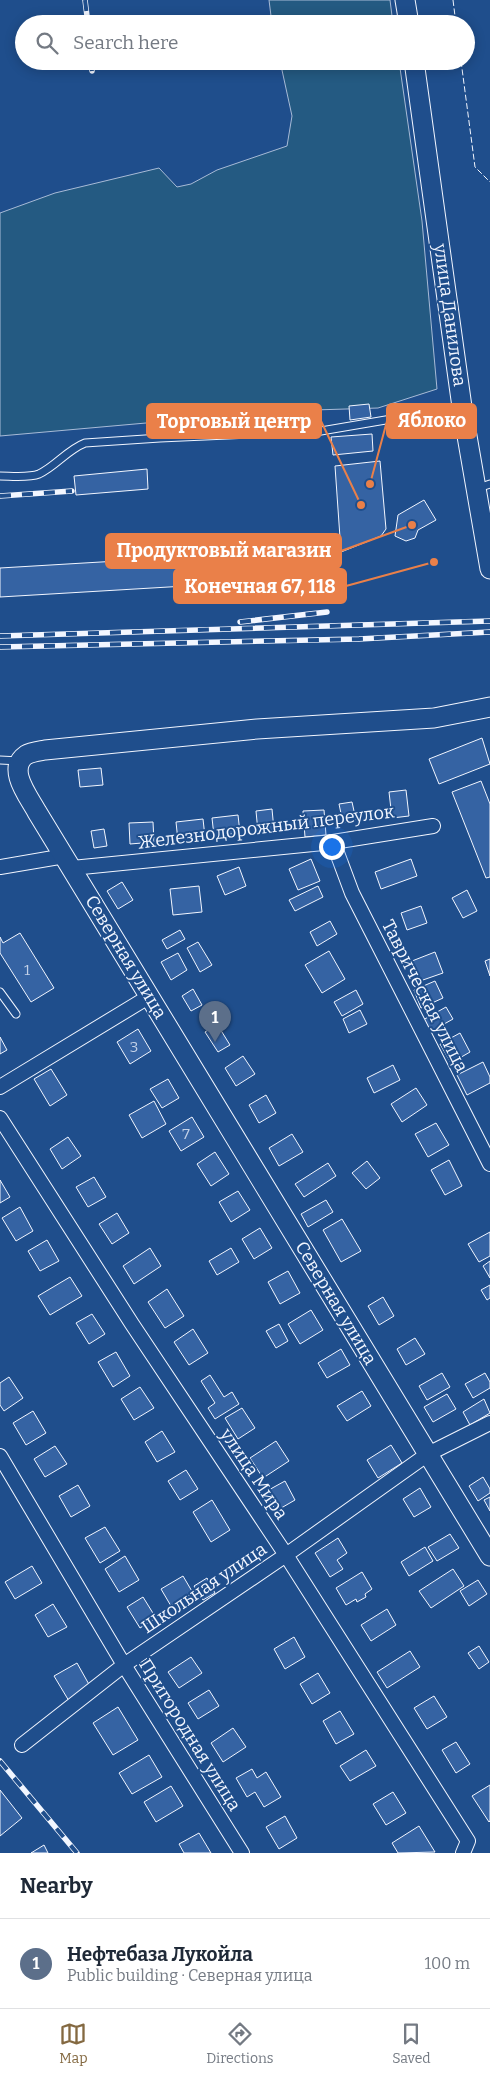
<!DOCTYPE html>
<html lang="en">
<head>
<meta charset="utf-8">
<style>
  body { margin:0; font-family:Bitter,serif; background:#f6f6f7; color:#1f2937 }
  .you { position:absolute; left:331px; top:846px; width:18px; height:18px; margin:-12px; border:4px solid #fff; border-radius:50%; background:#1a73e8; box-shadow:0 0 0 8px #1a73e833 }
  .badge { display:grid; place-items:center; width:32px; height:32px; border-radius:50%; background:#846941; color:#fff; font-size:16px; font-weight:700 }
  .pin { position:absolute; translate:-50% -41px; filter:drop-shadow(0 1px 2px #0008) }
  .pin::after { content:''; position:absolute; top:26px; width:18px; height:15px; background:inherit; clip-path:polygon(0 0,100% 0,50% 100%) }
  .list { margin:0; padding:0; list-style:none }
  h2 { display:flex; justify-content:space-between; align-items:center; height:65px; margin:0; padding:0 20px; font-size:21px }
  h2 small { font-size:16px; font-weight:400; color:#747a83 }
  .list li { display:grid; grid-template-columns:32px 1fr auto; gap:15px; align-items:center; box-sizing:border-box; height:90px; padding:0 20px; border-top:1px solid #e0e1e3 }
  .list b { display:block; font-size:19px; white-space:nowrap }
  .list p { margin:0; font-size:16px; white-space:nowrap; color:#747a83 }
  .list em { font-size:16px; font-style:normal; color:#747a83 }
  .icon { flex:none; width:28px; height:28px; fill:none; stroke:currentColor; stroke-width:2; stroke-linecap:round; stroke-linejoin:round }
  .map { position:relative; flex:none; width:490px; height:1853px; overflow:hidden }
  .search { position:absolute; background:#fff; box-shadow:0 2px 12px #0003; left:15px; right:15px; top:15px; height:55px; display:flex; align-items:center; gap:12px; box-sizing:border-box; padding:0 18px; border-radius:28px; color:#747a83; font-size:19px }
  .sheet { height:155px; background:#fff }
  nav { display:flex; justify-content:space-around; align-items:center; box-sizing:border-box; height:70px; border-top:1px solid #e0e1e3; background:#fff; font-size:14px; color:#747a83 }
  nav a { display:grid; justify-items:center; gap:2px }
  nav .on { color:#846941 }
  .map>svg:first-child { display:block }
  .green { fill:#245a82; stroke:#a8bbd7 }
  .building { fill:#3563a3; stroke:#f2f6ff }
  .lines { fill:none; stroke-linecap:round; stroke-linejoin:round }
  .lane-casing { stroke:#f2f6ff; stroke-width:9 }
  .street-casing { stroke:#f2f6ff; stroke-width:16 }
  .secondary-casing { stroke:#f2f6ff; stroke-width:21 }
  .lane { stroke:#1f4e8c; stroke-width:7 }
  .street { stroke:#1f4e8c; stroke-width:14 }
  .secondary { stroke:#1f4e8c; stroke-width:19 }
  .rail-casing { stroke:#f2f6ff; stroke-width:5.5 }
  .rail { stroke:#1f4e8c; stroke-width:4; stroke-dasharray:11; stroke-linecap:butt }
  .fence { stroke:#f2f6ff; stroke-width:1; stroke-dasharray:6 2.5; stroke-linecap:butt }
  .labels { text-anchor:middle; stroke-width:4; stroke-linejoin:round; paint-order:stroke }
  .number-label { font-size:15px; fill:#c3d1e8 }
  .street-label { font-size:18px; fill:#f2f6ff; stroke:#1f4e8c }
  .leader { fill:none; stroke:#ea8049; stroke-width:2 }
  .callout-dot { fill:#ea8049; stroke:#1f4e8c; stroke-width:2 }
  .callout { fill:#ea8049; stroke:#ea8049; stroke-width:2 }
  .callout-label { font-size:19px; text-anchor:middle; font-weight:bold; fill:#fff }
</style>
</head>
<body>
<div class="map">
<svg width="490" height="1853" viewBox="0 0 490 1853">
  <rect width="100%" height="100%" fill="#1f4e8c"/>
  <path class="green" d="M269,0H390L393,24H272Z
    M280,61H399L422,221L437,389L378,408L281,411L0,436V213L55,193L159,168L177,187L191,184L217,170L287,146L292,116Z"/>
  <path class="building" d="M369,404L371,417L350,420L349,406Z
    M372,434L373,451L333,455L331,437Z
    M380,461L386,529L381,536L341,552L335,466Z
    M147,469L148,489L76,495L74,476Z
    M424,500L436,520L418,530L415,538L406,541L395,536L398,515Z
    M269,552L270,581L0,597V568Z
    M482,738L490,764L439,784L429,759Z
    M101,768L103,785L80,787L78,770Z
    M481,781L490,804V877L486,878L452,792Z
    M406,790L409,816L392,818L389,792Z
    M352,802L356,820L343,823L339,804Z
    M272,809L274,830L258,832L256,811Z
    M324,810L326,835L305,837L303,811Z
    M238,815L240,833L214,836L212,818Z
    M203,819L205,837L178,841L176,822Z
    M153,822L154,842L130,844L129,823Z
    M104,829L107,846L94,848L91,831Z
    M311,859L320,881L298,890L289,869Z
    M411,859L417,876L381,889L375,872Z
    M239,867L246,886L225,895L217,876Z
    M122,882L133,900L118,909L107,891Z
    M199,886L202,912L173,915L170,889Z
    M318,886L323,897L295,911L289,900Z
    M467,890L477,911L463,918L452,898Z
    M421,906L427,923L407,930L401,913Z
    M330,921L337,934L317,946L310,932Z
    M180,930L185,939L167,949L162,940Z
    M20,933L54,988L31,1002L0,953V937L3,943Z
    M198,942L212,965L200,972L187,948Z
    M329,951L345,979L322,993L305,965Z
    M435,952L443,973L420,981L412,961Z
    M178,953L187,970L171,980L161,962Z
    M490,959V976L485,961Z
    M435,981L443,998L421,1008L414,990Z
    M193,989L202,1005L191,1011L182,996Z
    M356,990L363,1004L342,1016L334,1002Z
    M446,1007L453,1019L430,1032L423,1020Z
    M360,1010L367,1024L349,1033L343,1019Z
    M217,1024L230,1045L218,1052L205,1032Z
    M138,1029L151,1051L130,1064L117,1042Z
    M460,1033L470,1052L451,1063L440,1044Z
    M0,1037L7,1050L0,1054Z
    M243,1056L255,1074L236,1086L225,1068Z
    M483,1062L490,1077V1083L467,1095L457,1075Z
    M393,1065L400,1080L374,1093L367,1078Z
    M51,1069L67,1095L50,1106L34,1079Z
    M168,1079L179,1098L162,1108L150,1089Z
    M416,1088L427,1105L402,1122L391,1104Z
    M266,1095L276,1113L259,1123L249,1105Z
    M154,1101L166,1124L142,1138L129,1115Z
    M192,1117L204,1137L181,1151L169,1131Z
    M436,1123L449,1145L428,1157L415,1134Z
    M292,1134L303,1152L279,1166L269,1148Z
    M68,1137L81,1156L62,1169L50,1149Z
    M215,1152L229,1174L211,1186L197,1164Z
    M449,1160L462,1186L445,1195L431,1170Z
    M367,1161L380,1178L366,1189L352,1173Z
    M328,1163L336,1176L304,1197L295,1184Z
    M94,1177L106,1197L88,1207L76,1187Z
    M0,1180L10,1197L0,1203Z
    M238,1191L250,1210L231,1222L219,1202Z
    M326,1200L333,1212L308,1227L301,1214Z
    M20,1207L33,1231L16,1241L2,1218Z
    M117,1213L129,1233L112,1244L99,1224Z
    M342,1219L361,1251L341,1262L323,1230Z
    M260,1228L272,1248L254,1259L242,1239Z
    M490,1232V1256L479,1262L468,1244Z
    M47,1240L59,1261L40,1271L28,1251Z
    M150,1248L161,1266L134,1284L123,1266Z
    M231,1248L239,1262L217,1275L209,1261Z
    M490,1261V1278L483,1266Z
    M288,1271L300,1293L280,1304L268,1282Z
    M70,1277L82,1296L50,1315L38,1296Z
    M490,1285V1298L487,1300L481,1290Z
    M167,1289L184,1316L165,1328L148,1302Z
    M383,1297L394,1316L379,1325L368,1306Z
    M311,1310L323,1330L300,1344L288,1324Z
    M92,1314L105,1334L89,1344L76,1323Z
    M279,1324L288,1341L276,1348L266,1331Z
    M193,1329L208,1353L189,1365L174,1342Z
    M415,1338L425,1354L406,1365L397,1349Z
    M341,1349L350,1365L327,1378L318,1363Z
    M116,1352L130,1376L113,1387L98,1362Z
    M442,1373L450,1387L427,1400L419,1386Z
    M485,1373L490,1382V1388L473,1398L465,1384Z
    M210,1375L224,1397L232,1392L239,1404L215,1419L208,1408L215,1403L201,1381Z
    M9,1377L23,1398L4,1411L0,1405V1383Z
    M140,1387L154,1408L134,1420L121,1399Z
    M362,1391L371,1406L347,1421L337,1406Z
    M447,1394L456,1409L433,1422L424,1407Z
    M484,1399L490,1413L470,1425L463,1412Z
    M242,1408L255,1428L238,1439L225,1418Z
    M33,1411L46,1433L26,1445L13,1423Z
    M162,1431L175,1452L157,1462L145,1442Z
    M276,1441L289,1461L263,1478L250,1458Z
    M391,1445L402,1463L378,1478L367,1460Z
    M55,1446L67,1464L45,1477L34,1459Z
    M186,1470L198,1489L180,1500L168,1481Z
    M483,1477L490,1489V1493L478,1501L469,1486Z
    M285,1481L295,1500L276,1511L265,1492Z
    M78,1485L90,1506L71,1517L59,1496Z
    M420,1488L431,1507L414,1517L403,1499Z
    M490,1497V1511L484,1500Z
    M212,1500L230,1530L211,1542L193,1512Z
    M105,1527L120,1551L100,1563L85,1538Z
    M450,1534L459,1548L437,1561L428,1547Z
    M338,1538L347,1553L337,1560L343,1569L330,1577L315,1553Z
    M425,1547L433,1561L409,1576L401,1562Z
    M125,1556L139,1580L119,1592L105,1569Z
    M32,1566L42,1583L15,1599L5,1582Z
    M453,1569L464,1586L431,1608L419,1591Z
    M362,1572L372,1589L365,1594L366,1597L357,1602L356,1599L346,1605L336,1588Z
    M183,1576L193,1593L171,1606L161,1589Z
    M207,1578L215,1593L203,1600L194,1586Z
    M478,1580L487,1594L469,1606L460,1591Z
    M143,1597L156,1618L140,1628L127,1607Z
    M53,1604L67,1627L48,1637L35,1615Z
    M387,1609L396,1625L371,1641L361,1625Z
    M294,1637L305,1657L285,1669L274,1649Z
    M479,1646L489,1662L479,1669L468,1653Z
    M410,1651L420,1667L387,1688L377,1672Z
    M191,1657L202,1673L179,1688L168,1672Z
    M77,1663L91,1688L69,1701L54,1676Z
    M318,1673L330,1693L312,1704L300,1684Z
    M209,1690L219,1706L198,1719L188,1703Z
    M434,1696L447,1717L427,1729L414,1708Z
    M118,1707L138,1740L113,1755L93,1723Z
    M340,1711L354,1734L336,1744L323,1721Z
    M233,1728L246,1747L223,1762L211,1743Z
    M456,1742L470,1764L456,1773L442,1750Z
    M366,1750L376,1766L350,1781L340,1766Z
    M149,1755L162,1777L132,1794L119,1773Z
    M252,1769L257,1778L266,1772L281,1797L264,1807L255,1792L247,1797L236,1778Z
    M490,1785V1821L489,1822L472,1796Z
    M171,1786L183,1806L156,1822L144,1802Z
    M0,1790L22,1818L0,1836Z
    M393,1792L406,1813L386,1825L373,1804Z
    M285,1816L297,1838L279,1849L266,1827Z
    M419,1826L435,1852L398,1853L392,1843Z
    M199,1833L211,1853H184L179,1844Z
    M44,1845L48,1853H31Z"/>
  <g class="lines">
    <g class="lane-casing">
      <path id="lane" d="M0,476C11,476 29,478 39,474C56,466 67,450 85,443L160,438L321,431L462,407
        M478,488L490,484
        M0,760L20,761
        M0,992L16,1014"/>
    </g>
    <g class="street-casing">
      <path id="street" d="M333,842L352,893L490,1164
        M0,867L65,856
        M72,868L333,842L433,826
        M0,1087L150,996
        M0,1118L132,1324L286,1555L468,1841L463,1853
        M0,1456L124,1665L242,1853
        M22,1745L124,1665L286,1555L428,1454L490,1423"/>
    </g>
    <g class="secondary-casing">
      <path id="secondary" d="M405,0L409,24
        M414,61L462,407L490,569
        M490,707L434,718L257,729L45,750C40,751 31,752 26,755C6,769 29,797 37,812L490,1556"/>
    </g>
    <use href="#lane" class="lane"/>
    <use href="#street" class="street"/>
    <use href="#secondary" class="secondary"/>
    <g class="rail-casing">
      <path id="rail" d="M85,0L88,24
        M91,61L92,71
        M0,496L72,491
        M240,622L327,612
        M0,636L490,621
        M0,647L359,639L490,632
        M0,1761L77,1853"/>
    </g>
    <use href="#rail" class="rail"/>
    <path class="fence" d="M453,0L456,24
      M461,61L475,167L490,182"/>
  </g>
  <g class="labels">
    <g class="number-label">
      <text x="27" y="975">1</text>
      <text x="134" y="1052">3</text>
      <text x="186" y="1139">7</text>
    </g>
    <g class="street-label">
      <text transform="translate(450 315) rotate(82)" y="6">улица Данилова</text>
      <text transform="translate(266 827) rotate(-7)" y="6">Железнодорожный переулок</text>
      <text transform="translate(126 957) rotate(59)" y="6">Северная улица</text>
      <text transform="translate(425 996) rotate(63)" y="6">Таврическая улица</text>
      <text transform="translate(336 1303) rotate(59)" y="6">Северная улица</text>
      <text transform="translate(254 1474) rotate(56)" y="6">улица Мира</text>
      <text transform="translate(204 1588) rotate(-34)" y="6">Школьная улица</text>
      <text transform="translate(190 1735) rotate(58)" y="6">Пригородная улица</text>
    </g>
  </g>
  <path class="leader" d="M370 484L387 421M361 505L321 421M412 525L341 551M434 562L346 586"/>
  <g class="callout-dot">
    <circle cx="370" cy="484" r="5"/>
    <circle cx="361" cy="505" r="5"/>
    <circle cx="412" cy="525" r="5"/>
    <circle cx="434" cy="562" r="5"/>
  </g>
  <g class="callout">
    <rect x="387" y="404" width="89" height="34" rx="5"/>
    <rect x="147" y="404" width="174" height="34" rx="5"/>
    <rect x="106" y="534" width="235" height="34" rx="5"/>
    <rect x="174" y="569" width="172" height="34" rx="5"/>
  </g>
  <g class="callout-label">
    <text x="432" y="427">Яблоко</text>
    <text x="234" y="428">Торговый центр</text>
    <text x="224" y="557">Продуктовый магазин</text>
    <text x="260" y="593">Конечная 67, 118</text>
  </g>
</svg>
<div class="you"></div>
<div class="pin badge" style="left:215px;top:1042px;background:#5c6f8a">1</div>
<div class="search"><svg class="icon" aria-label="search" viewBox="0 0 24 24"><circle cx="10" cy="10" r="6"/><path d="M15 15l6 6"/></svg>Search here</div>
</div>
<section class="sheet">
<h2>Nearby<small></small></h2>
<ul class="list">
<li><span class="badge" style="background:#5c6f8a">1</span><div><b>Нефтебаза Лукойла</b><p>Public building · Северная улица</p></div><em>100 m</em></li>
</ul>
</section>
<nav>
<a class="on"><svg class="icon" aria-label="map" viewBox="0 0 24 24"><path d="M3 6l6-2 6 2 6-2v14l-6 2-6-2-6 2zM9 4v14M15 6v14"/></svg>Map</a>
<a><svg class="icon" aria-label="directions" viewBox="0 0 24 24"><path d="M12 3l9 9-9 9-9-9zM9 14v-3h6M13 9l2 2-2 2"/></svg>Directions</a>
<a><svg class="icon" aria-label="saved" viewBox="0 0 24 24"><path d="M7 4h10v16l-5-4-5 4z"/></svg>Saved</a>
</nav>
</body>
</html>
